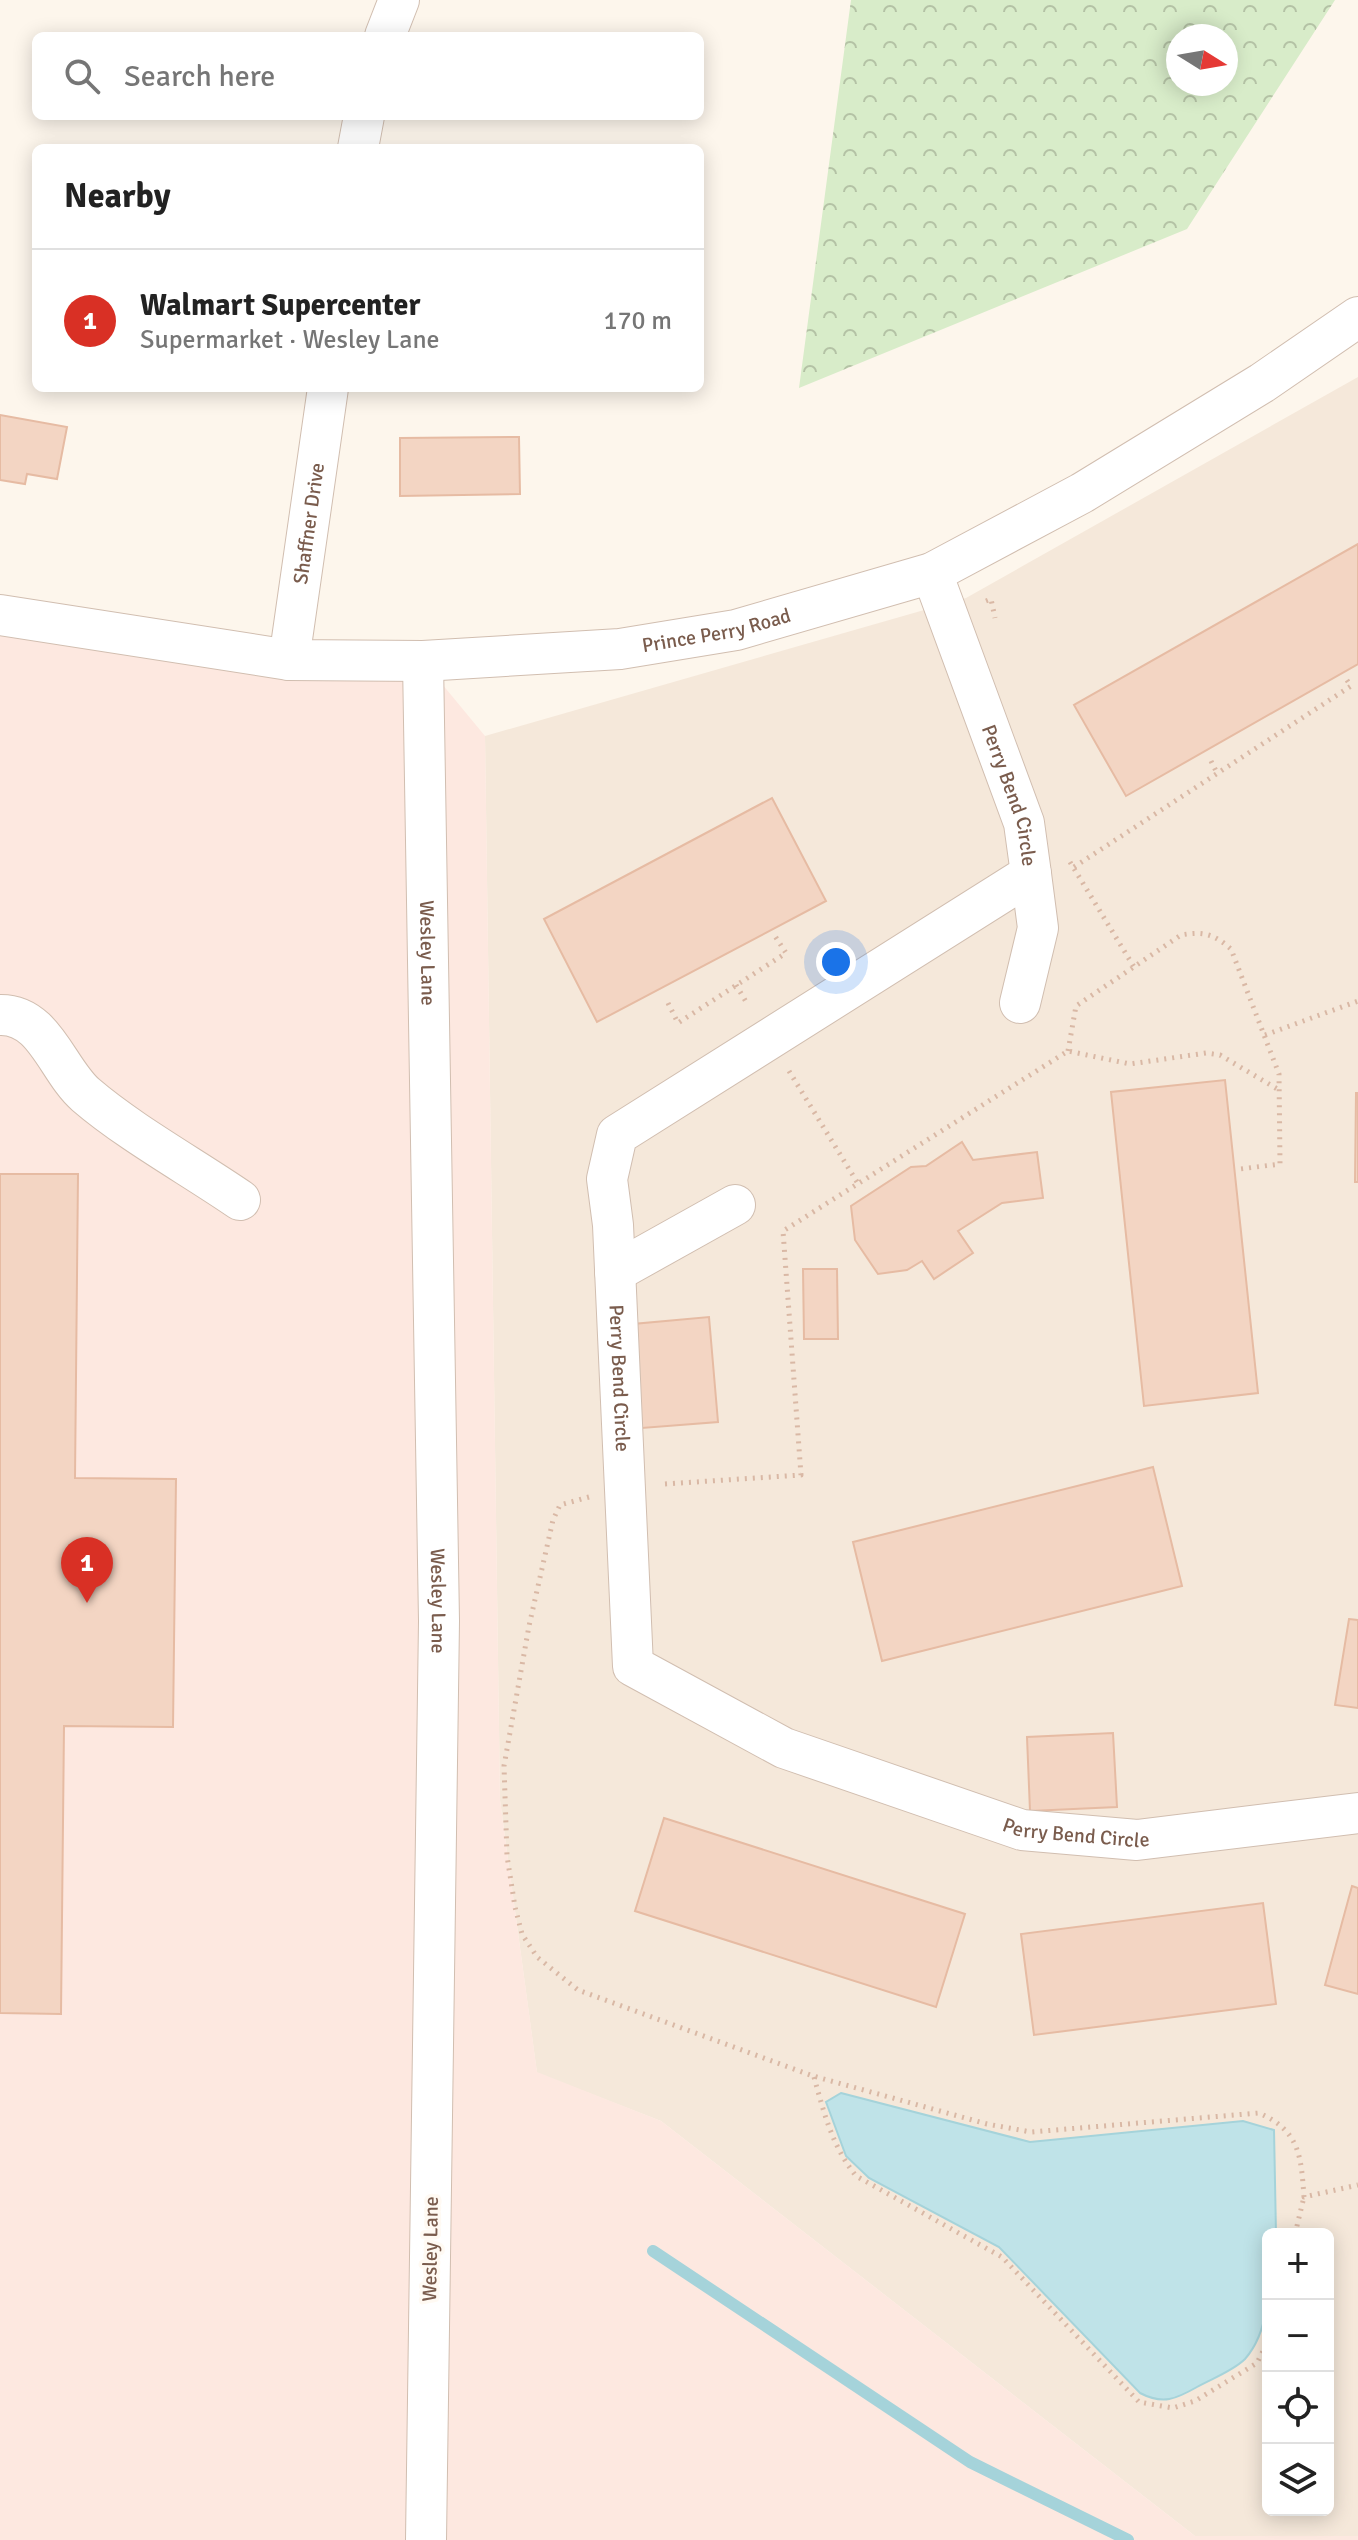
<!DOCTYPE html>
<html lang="en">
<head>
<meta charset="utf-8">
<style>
  body { margin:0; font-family:Signika,sans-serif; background:#f2f2f2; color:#222 }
  .controls { position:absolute; right:24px; bottom:24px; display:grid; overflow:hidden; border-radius:12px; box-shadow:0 4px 20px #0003 }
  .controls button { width:72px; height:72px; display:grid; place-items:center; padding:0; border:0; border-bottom:2px solid #e0e0e0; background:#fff; color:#222; font:40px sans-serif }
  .compass { position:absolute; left:1166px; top:24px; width:72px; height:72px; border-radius:50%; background:#fff; box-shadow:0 4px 20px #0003; rotate:101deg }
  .you { position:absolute; left:836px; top:962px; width:28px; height:28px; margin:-20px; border:6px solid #fff; border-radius:50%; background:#1a73e8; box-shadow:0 0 0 12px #1a73e833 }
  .badge { display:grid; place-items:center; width:52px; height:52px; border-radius:50%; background:#d93025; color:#fff; font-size:26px; font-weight:700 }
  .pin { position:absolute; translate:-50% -66px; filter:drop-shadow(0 2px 4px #0008) }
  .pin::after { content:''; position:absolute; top:42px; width:28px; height:24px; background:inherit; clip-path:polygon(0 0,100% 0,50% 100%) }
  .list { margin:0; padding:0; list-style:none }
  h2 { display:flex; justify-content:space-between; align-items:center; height:104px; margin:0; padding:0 32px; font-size:34px }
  h2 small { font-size:26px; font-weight:400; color:#767676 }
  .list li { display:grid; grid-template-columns:52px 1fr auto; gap:24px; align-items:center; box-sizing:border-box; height:144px; padding:0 32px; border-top:2px solid #e0e0e0 }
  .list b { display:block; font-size:30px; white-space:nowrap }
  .list p { margin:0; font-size:26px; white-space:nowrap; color:#767676 }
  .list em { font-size:26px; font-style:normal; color:#767676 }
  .icon { flex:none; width:44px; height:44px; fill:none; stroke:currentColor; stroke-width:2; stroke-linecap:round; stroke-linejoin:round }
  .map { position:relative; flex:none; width:1358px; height:2540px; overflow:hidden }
  .search { position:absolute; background:#fff; box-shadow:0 4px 20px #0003; left:32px; top:32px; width:672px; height:88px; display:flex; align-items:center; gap:20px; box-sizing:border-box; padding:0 28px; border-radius:12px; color:#767676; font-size:30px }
  .panel { position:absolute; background:#fff; box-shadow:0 4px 20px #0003; left:32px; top:144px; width:672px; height:248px; border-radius:12px }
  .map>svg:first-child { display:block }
  .residential { fill:#f5e8da; fill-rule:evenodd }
  .commercial { fill:#fde8e0 }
  .forest { fill:url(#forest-crowns); fill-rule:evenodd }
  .water { fill:#bfe3e8; stroke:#a5d3da; stroke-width:2 }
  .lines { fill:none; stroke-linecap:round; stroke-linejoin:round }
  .stream { stroke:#a5d3da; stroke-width:12 }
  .building { fill:#f3d5c3; stroke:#e6bba3; stroke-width:2 }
  .minor-casing { stroke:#d1beb0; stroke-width:42 }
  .path { stroke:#d9b8a5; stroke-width:5; stroke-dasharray:2 6; stroke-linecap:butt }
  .minor { stroke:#fff; stroke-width:40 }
  .labels { text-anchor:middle; stroke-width:7; stroke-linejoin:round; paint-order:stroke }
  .street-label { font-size:20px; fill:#7a5c4d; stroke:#fffaf3 }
</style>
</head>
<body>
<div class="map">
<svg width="1358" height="2540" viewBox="0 0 1358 2540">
  <defs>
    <pattern id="forest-crowns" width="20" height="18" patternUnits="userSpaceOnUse" patternTransform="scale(2)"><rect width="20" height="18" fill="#d8ecc9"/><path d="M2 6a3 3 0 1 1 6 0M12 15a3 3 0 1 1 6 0" fill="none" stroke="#b4c2a5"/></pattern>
  </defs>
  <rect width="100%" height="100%" fill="#fdf6ec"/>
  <path class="residential" d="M1358,377V2536H1195L661,2121L537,2073L500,1800L485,736L966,598ZM1268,2234H1328V2510H1268Z"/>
  <path class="commercial" d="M0,600L423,661L485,736L500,1800L537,2072L661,2121L1195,2536H1358V2540H0Z"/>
  <path class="forest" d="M851,0H1335L1187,229L799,388ZM1178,36H1226V84H1178Z"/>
  <path class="water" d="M841,2093L1030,2142L1243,2121L1274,2130L1276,2234H1268C1268,2274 1274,2326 1245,2359C1233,2371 1211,2379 1197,2387C1176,2399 1163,2405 1140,2393L999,2247L869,2178L846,2156L826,2102Z"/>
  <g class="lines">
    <path class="stream" d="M653,2251L970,2462L1128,2540"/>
  </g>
  <path class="building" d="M0,415L67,427L57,479L27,474L25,484L0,480Z
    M519,437L520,494L400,496V438Z
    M1358,544V664L1126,796L1074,705Z
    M772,798L826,901L597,1022L544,919Z
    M1225,1080L1258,1393L1144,1406L1111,1092Z
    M1356,1093H1358V1182H1355Z
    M962,1142L973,1160L1037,1152L1043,1198L1002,1203L958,1231L973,1253L934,1279L922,1261L907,1270L878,1274L855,1240L851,1206L911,1167L926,1166Z
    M0,1174H78L75,1478L176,1479L173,1727L64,1726L61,2014L0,2013Z
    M803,1269H837L838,1339H804Z
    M709,1317L718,1422L642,1428L633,1324Z
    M1153,1467L1182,1586L882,1661L853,1542Z
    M1349,1619L1358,1620V1708L1335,1705Z
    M1113,1733L1117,1807L1030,1811L1027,1737Z
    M664,1818L965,1914L936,2007L635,1911Z
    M1352,1886L1358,1888V1994L1325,1985Z
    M1263,1903L1276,2004L1034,2035L1021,1934Z"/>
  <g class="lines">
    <g class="minor-casing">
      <g id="minor">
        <path d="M385,36L399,0"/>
        <path d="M358,148L364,116"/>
        <path id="s1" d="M932,573L1024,823L1031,874L617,1135L607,1179L613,1225L633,1666L784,1748L1022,1830L1137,1840L1358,1813"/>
        <path id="s2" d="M0,615L289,660L423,661L620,649L736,630L932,573L1082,493L1262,383L1358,317"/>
        <path id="s3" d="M289,660L328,388"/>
        <path id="s4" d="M423,661L439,1621L426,2540"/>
        <path d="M1020,1003L1038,928L1031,874"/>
        <path d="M0,1015C45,1014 57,1070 86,1095C129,1132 192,1167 240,1200"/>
        <path d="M615,1272L735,1205"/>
      </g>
    </g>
    <path class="path" d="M986,601L991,599L995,618
      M1211,761L1217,773
      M1070,862L1134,967
      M1074,867L1351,686L1344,676
      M736,985L748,1005
      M668,1003L678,1023L786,953L775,936
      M1265,1035L1358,1001
      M1068,1051L1076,1006L1181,935C1203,931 1214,934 1231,949L1279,1074L1280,1164L1240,1169
      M789,1071L857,1182
      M665,1484L801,1475L783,1231L1068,1051L1130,1064L1206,1053L1220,1055L1279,1090
      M589,1497L560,1505L553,1520L529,1626L504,1766L507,1856L515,1907L522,1934L537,1957L578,1990L813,2076L987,2124L1031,2132L1259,2113C1300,2131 1301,2156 1304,2197L1358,2185
      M814,2077C824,2113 832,2146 856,2176L1002,2257L1139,2402L1173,2408L1195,2401L1257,2363L1268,2341
      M1295,2234L1304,2197"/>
    <use href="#minor" class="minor"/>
  </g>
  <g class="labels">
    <g class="street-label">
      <text dy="7" stroke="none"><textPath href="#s3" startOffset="138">Shaffner Drive</textPath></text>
      <text dy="7" stroke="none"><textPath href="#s2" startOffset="722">Prince Perry Road</textPath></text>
      <text dy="7" stroke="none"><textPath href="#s1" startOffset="236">Perry Bend Circle</textPath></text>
      <text dy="7" stroke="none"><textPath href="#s4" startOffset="292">Wesley Lane</textPath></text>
      <text dy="7" stroke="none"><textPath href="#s1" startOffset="1052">Perry Bend Circle</textPath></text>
      <text dy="7" stroke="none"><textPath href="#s4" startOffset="940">Wesley Lane</textPath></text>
      <text dy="7" stroke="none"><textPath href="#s1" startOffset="1818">Perry Bend Circle</textPath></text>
      <text transform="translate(430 2249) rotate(-89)" y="7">Wesley Lane</text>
    </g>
  </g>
</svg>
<div class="controls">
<button>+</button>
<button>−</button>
<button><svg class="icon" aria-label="locate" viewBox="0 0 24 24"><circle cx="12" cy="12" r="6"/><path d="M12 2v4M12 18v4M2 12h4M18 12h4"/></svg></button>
<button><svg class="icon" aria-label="layers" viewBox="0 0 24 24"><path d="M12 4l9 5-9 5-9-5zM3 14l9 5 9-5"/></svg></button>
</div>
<svg class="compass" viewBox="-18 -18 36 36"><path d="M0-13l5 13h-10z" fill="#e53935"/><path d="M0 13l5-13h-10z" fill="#767676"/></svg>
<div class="you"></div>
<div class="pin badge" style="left:87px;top:1603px">1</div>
<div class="search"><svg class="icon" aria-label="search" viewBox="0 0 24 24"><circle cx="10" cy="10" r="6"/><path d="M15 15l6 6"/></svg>Search here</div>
<section class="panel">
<h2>Nearby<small></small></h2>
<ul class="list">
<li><span class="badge">1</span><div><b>Walmart Supercenter</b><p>Supermarket · Wesley Lane</p></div><em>170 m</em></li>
</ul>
</section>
</div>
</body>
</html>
